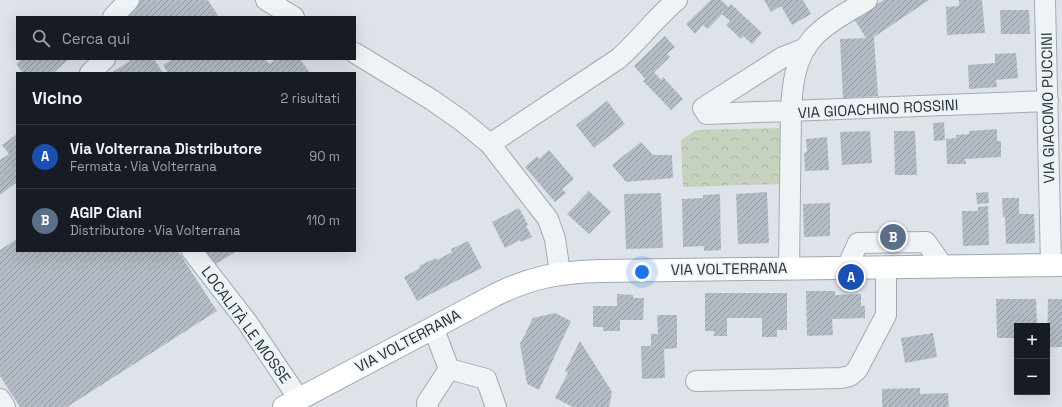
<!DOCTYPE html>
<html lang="it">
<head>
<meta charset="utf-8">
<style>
  body { margin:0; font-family:"Space Grotesk",sans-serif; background:#20242c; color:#f1f3f6 }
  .controls { position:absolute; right:12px; bottom:12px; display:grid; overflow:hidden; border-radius:0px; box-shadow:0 4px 16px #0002 }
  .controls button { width:36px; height:36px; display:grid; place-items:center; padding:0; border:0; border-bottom:1px solid #363941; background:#171b24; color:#f1f3f6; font:20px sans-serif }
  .you { position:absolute; left:642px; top:272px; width:14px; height:14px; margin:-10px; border:3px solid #fff; border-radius:50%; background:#1a73e8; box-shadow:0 0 0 6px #1a73e833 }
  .badge { display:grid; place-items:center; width:26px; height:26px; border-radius:50%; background:#1a73e8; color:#fff; font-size:13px; font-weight:700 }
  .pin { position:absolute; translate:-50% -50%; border:2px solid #fff; box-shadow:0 1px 4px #0006 }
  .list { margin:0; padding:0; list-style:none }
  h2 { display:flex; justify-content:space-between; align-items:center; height:52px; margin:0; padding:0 16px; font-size:17px }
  h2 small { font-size:13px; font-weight:400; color:#9ea1a6 }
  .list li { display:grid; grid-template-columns:26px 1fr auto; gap:12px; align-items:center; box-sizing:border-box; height:64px; padding:0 16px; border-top:1px solid #363941 }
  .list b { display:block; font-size:15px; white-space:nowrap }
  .list p { margin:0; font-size:13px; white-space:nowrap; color:#9ea1a6 }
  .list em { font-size:13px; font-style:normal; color:#9ea1a6 }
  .icon { flex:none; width:22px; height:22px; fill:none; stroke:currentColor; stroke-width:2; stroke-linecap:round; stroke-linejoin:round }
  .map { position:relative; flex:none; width:1062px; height:407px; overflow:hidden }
  .search { position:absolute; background:#171b24; box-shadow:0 4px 16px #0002; left:16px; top:16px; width:340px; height:44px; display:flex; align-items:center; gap:10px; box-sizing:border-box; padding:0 14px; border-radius:0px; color:#9ea1a6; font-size:15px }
  .panel { position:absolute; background:#171b24; box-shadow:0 4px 16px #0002; left:16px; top:72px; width:340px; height:180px; border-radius:0px }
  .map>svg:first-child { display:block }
  .park { fill:url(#park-crowns) }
  .building { fill:url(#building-hatch) }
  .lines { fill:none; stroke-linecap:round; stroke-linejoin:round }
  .minor-casing { stroke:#a2abb2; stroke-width:22 }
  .major-casing { stroke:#9ca9b4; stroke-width:24 }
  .minor { stroke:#f0f3f6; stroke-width:20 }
  .major { stroke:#fff; stroke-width:22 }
  .labels { text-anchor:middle; stroke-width:3.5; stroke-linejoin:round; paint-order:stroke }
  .street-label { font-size:15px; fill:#26333f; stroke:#edf2f5 }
</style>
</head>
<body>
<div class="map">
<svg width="1062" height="407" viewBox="0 0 1062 407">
  <defs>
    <pattern id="park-crowns" width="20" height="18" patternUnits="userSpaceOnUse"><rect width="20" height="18" fill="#c6d2be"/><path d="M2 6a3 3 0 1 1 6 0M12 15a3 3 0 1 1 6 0" fill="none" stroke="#aab5a4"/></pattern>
    <pattern id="building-hatch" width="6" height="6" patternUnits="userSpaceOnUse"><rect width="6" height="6" fill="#b4bdc5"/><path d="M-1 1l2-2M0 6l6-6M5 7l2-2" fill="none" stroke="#929aa1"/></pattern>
  </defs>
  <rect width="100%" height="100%" fill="#dde3e8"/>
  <path class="park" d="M780,128L781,184L683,187L681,140L696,130Z"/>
  <path class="building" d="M137,0H208L219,17H125Z
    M711,0H721L728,7L731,4L762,33L752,44L743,36L741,39L726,25L730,21L722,14L708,29L703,25L695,34L686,24Z
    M764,0H803L811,14L792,25L781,6L771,12Z
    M884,0H929L874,37L878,96L843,98L840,39L866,38L854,19Z
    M959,0H982L985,33L947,35L946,7L959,6Z
    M1000,10H1029L1030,34H1001Z
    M665,36L675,47L667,54L670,57L654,72L661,80L663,77L683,99L671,110L643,81L645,79L634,66Z
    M1016,53L1018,78L996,80L997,87L969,89L968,65L995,63V54Z
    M22,59H69L53,73H23L16,64Z
    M133,59H154L163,73H111Z
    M173,59H265L269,64L277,59H300L310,73H168L163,65Z
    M607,101L625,124L594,148L576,125Z
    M944,122L945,140L934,141L933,123Z
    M997,129V141H1001V157L965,159L966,164H947L946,139L956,138V135L969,134V131Z
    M870,131L872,163L842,165L840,132Z
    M894,131H915L917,175H895Z
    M17,134V171L15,172L17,175V182L0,195V160L9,154L2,145Z
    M827,137L829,170L805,171L804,153L807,152L806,139Z
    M641,142L653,155H672L673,178L626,182L612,165Z
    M549,150L574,179L562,189L566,193L555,202L525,167L537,156L539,159Z
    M589,191L611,212L589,234L567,214Z
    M767,192L769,243L738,244L736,194Z
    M988,192L989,203L977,204L976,193Z
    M661,193L663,248L626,249L624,194Z
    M720,194L721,250L704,251V246L683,247L682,199L703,198V195Z
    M1002,198H1019V214H1034L1035,243L1006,244L1005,217H1003Z
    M830,203V236L804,237L803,204Z
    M988,206L989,245L963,246L962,211H978V207Z
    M519,208L528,225L526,226L532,237L521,242L520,240L505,248L492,222Z
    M17,239V251H178L217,311L67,407H20L0,376V250Z
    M468,241L482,268L417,301L404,277L420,268L419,266L436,258L437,260L452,252L451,249Z
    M203,251H237L212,266Z
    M806,291H835V295L861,294V306H865V318L832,319L833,335L807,336Z
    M705,293H787V330H777V337H762V318H727V336H714V331H705Z
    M617,294L633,295V298H644L643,320H620V331H603V327H593V306H617Z
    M996,299H1036L1037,326H1017V338H997Z
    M1048,299H1062V347H1047Z
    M555,313L571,321L539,390L527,384L520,344L533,318Z
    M657,315H677V348L664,349L665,378L642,379L641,346H651V334H658Z
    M933,333L937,357L905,363L901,338Z
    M580,341L612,392L609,407H573L555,398L568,373L565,371Z
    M920,388V394L948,393L949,407H882V389Z"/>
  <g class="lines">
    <g class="minor-casing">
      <path id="minor" d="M266,0L294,17
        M1045,0L1051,265
        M113,17L129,0
        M806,48L783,57L703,108L707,114L1048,101
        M355,53L432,100L462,121L490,144
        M90,73L105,59
        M192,251L247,322L299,399
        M847,267L858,243L926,242L943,266
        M789,268L791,111C792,87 795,58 812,39C826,23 850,11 867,0
        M560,273L555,239L548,219L490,144L618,59C639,41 656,17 677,0
        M433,327L449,369
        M696,381L841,378L850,376L857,370L886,315V267
        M0,399L5,407
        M428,407L427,403L449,369L486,379L496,407"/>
    </g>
    <g class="major-casing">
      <path id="major" d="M284,407L495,295C531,277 560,272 600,271L1062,265"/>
    </g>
    <use href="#minor" class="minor"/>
    <use href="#major" class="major"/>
  </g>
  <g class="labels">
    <g class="street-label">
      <text transform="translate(1048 108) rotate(-91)" y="5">VIA GIACOMO PUCCINI</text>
      <text transform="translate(878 109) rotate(-3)" y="5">VIA GIOACHINO ROSSINI</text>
      <text transform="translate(729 269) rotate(-1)" y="5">VIA VOLTERRANA</text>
      <text transform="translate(246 325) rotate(54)" y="5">LOCALITÀ LE MOSSE</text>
      <text transform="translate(408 341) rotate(-28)" y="5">VIA VOLTERRANA</text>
    </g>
  </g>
</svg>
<div class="controls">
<button>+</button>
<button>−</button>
</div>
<div class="you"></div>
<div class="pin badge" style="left:851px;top:277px;background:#1a4fb4">A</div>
<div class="pin badge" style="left:893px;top:237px;background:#5c6f8a">B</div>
<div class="search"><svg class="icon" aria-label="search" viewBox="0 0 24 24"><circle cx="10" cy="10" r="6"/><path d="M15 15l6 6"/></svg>Cerca qui</div>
<section class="panel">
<h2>Vicino<small>2 risultati</small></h2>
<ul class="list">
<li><span class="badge" style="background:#1a4fb4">A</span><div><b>Via Volterrana Distributore</b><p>Fermata · Via Volterrana</p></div><em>90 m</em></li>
<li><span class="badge" style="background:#5c6f8a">B</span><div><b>AGIP Ciani</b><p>Distributore · Via Volterrana</p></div><em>110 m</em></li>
</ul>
</section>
</div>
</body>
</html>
